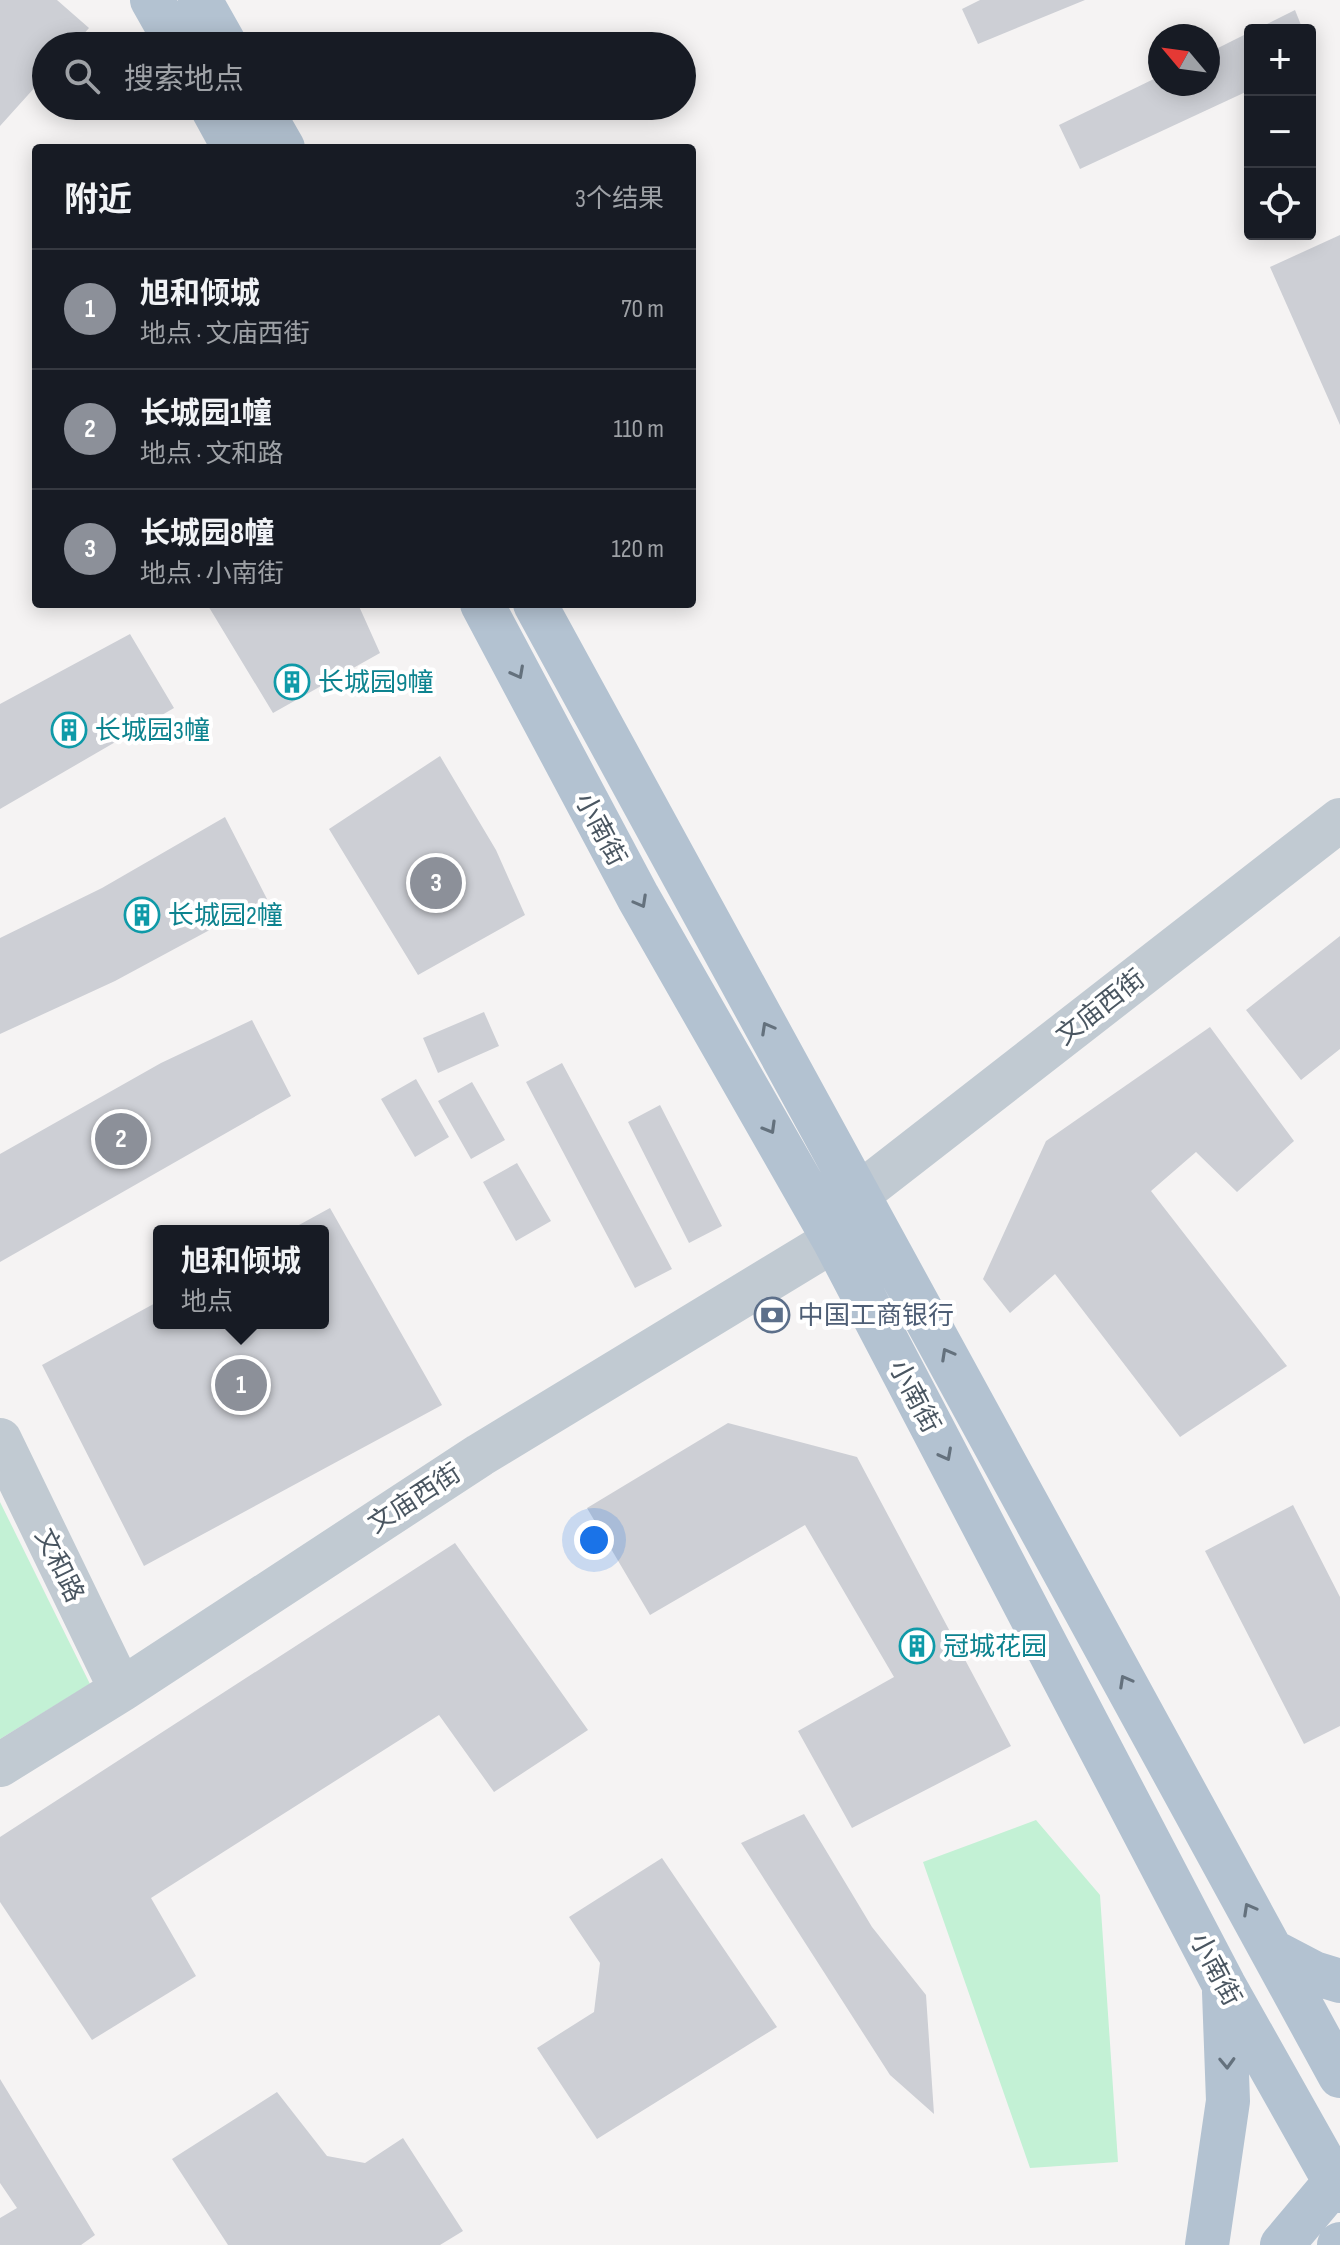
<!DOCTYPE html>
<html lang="zh">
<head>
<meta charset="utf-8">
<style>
  body { margin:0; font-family:"Sofia Sans Condensed","Noto Sans SC",sans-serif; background:#242831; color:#f1f3f6 }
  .controls { position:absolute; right:24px; top:24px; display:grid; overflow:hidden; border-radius:8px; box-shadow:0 4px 20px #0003 }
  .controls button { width:72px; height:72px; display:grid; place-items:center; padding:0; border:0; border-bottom:2px solid #363941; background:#171b24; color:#f1f3f6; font:40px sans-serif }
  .compass { position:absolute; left:1148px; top:24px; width:72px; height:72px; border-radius:50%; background:#171b24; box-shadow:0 4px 20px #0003; rotate:299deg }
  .you { position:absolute; left:594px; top:1540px; width:28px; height:28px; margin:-20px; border:6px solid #fff; border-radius:50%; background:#1a73e8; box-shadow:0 0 0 12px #1a73e833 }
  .badge { display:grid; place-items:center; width:52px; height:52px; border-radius:50%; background:#8c9099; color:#fff; font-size:26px; font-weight:700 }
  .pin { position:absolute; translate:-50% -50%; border:4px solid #fff; box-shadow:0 2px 8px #0006 }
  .popup { position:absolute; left:153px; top:1225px; width:176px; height:104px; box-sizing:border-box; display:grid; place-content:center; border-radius:8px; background:#171b24; filter:drop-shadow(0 2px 6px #0005); font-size:26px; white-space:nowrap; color:#9ea1a6 }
  .popup b { font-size:30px; color:#f1f3f6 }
  .popup::after { content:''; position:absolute; left:50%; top:100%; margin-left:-16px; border:16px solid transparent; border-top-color:#171b24 }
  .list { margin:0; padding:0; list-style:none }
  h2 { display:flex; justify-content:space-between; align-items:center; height:104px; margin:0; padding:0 32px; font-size:34px }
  h2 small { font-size:26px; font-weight:400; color:#9ea1a6 }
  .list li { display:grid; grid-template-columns:52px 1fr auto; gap:24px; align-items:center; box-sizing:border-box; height:120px; padding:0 32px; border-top:2px solid #363941 }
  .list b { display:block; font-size:30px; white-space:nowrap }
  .list p { margin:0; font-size:26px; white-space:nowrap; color:#9ea1a6 }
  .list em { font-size:26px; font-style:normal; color:#9ea1a6 }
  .icon { flex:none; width:44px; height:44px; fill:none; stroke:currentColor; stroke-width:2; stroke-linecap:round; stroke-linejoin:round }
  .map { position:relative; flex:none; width:1340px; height:2245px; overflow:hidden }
  .search { position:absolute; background:#171b24; box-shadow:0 4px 20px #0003; left:32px; top:32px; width:664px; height:88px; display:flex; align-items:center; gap:20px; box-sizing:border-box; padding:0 28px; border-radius:44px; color:#9ea1a6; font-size:30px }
  .panel { position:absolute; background:#171b24; box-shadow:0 4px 20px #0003; left:32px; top:144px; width:664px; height:464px; border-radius:8px }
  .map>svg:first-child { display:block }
  .green { fill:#c3f1d5 }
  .building { fill:#cdcfd5 }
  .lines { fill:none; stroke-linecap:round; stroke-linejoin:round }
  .minor { stroke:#c1cad2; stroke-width:44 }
  .major { stroke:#b3c2d1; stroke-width:44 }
  .oneway { stroke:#64717d }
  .labels { text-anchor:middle; stroke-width:8; stroke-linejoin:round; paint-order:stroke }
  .culture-label { font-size:26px; fill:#0d838f; stroke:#fff; text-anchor:start }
  .street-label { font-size:26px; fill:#4a5661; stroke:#fff }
  .service-label { font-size:26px; fill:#4e5e75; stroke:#fff; text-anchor:start }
</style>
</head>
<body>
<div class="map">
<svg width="1340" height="2245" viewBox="0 0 1340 2245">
  <rect width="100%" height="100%" fill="#f5f3f3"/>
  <path class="green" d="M0,1502L90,1684L0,1739Z
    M1036,1820L1100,1895L1118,2162L1030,2168L923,1862Z"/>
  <path class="building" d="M0,0H57L89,28L73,46H46V75L0,126Z
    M980,0H1085L978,44L962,9Z
    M1295,10L1303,30H1255Z
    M1250,32V90L1080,169L1059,125L1160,76V84H1208V53Z
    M1340,235V425L1270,267Z
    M207,604H358L380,653L273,713Z
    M130,634L174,708L0,809V704Z
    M440,756L496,850L525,915L418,975L329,829Z
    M225,817L267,899L115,981L0,1034V938L102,888Z
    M1340,936V1049L1301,1080L1246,1010Z
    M484,1012L499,1046L438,1073L423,1038Z
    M252,1020L291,1096L0,1262V1154L161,1063Z
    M1210,1027L1294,1141L1237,1192L1196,1152L1151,1191L1287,1366L1180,1437L1055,1274L1010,1313L983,1279L1046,1141Z
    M562,1063L672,1269L635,1288L526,1082Z
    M416,1079L449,1137L415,1157L381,1099Z
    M472,1082L505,1140L471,1159L438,1101Z
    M660,1105L722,1226L689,1243L628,1122Z
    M517,1163L551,1221L516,1241L483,1182Z
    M330,1208L442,1405L144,1566L42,1365L159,1301V1323H323V1231H288Z
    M728,1423L857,1457L1011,1746L852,1828L798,1731L894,1677L805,1525L650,1615L587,1508Z
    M1293,1505L1340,1597V1726L1304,1744L1205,1551Z
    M455,1543L588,1730L494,1792L439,1715L151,1898L196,1976L92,2040L0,1902V1837Z
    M804,1814L872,1927L926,1995L934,2114L890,2075L741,1843Z
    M662,1858L777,2027L597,2139L537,2048L594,2012L600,1963L569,1917Z
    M0,2079L95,2235L81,2245H0V2218L17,2208L0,2183Z
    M277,2092L327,2156L365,2163L403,2138L463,2231L440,2245H228L172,2159Z"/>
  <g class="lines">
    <path class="minor" d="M859,1194L1340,820
      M0,1440L121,1690
      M0,1765L121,1690L480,1455L834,1240"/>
    <path class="major" d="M152,0L178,46
      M200,0L226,46
      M211,106L234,148
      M259,106L283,148
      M482,604L638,897L834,1240L1224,1985L1340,2191
      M535,604L1340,2076
      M1272,1951L1314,1973L1340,1981
      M1207,2245L1228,2101L1224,1992
      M1282,2245L1340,2176
      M1339,2245L1340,2244"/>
  </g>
  <defs><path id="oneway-chevron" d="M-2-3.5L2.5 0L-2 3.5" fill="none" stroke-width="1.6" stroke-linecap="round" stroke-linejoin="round" transform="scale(2)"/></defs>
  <g class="oneway">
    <use href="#oneway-chevron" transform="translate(518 673) rotate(62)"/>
    <use href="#oneway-chevron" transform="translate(641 902) rotate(61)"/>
    <use href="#oneway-chevron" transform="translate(767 1028) rotate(-119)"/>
    <use href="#oneway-chevron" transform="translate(770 1128) rotate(60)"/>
    <use href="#oneway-chevron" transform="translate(947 1354) rotate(-119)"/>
    <use href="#oneway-chevron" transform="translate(946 1455) rotate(62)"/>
    <use href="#oneway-chevron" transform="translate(1125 1681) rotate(-119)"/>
    <use href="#oneway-chevron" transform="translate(1249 1909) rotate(-119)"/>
    <use href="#oneway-chevron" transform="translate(1227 2063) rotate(88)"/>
  </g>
  <defs>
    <g id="building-ring" transform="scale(1.8)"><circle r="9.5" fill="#fff" stroke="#0f9aa8" stroke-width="1.5"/><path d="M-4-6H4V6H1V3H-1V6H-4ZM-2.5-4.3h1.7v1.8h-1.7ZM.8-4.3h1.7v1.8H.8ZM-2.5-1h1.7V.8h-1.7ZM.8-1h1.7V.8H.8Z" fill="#0f9aa8"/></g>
    <g id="bank-ring" transform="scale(1.8)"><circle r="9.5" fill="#fff" stroke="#5c6f8a" stroke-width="1.5"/><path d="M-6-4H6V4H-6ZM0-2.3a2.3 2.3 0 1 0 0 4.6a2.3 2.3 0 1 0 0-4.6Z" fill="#5c6f8a"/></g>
  </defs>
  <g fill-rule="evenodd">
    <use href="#building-ring" x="292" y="682"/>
    <use href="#building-ring" x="69" y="730"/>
    <use href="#building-ring" x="142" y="915"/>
    <use href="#bank-ring" x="772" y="1315"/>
    <use href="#building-ring" x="917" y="1646"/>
  </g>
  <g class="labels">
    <g class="culture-label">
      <text x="318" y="691">长城园9幢</text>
      <text x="95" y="739">长城园3幢</text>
      <text x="168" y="924">长城园2幢</text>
      <text x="943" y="1655">冠城花园</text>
    </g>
    <g class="street-label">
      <text transform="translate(601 829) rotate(62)" y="9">小南街</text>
      <text transform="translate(1100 1007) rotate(-38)" y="9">文庙西街</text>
      <text transform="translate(915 1396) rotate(62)" y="9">小南街</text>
      <text transform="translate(414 1498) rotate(-33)" y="9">文庙西街</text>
      <text transform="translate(60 1565) rotate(64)" y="9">文和路</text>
      <text transform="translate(1216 1969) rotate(62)" y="9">小南街</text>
    </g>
    <g class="service-label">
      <text x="798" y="1324">中国工商银行</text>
    </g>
  </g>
</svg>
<div class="controls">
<button>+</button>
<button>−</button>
<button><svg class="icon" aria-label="locate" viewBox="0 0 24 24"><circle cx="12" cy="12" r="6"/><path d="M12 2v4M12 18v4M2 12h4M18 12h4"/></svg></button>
</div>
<svg class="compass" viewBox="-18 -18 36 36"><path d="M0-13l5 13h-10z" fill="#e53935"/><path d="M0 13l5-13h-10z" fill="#9ea1a6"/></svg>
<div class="you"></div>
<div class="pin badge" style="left:241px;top:1385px">1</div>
<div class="popup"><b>旭和倾城</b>地点</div>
<div class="pin badge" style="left:121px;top:1139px">2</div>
<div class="pin badge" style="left:436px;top:883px">3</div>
<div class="search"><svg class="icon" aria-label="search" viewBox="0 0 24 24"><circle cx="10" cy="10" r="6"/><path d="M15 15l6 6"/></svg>搜索地点</div>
<section class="panel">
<h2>附近<small>3个结果</small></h2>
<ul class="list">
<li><span class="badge">1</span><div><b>旭和倾城</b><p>地点 · 文庙西街</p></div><em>70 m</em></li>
<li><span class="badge">2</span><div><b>长城园1幢</b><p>地点 · 文和路</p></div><em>110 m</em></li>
<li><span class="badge">3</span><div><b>长城园8幢</b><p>地点 · 小南街</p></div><em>120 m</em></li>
</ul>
</section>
</div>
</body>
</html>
